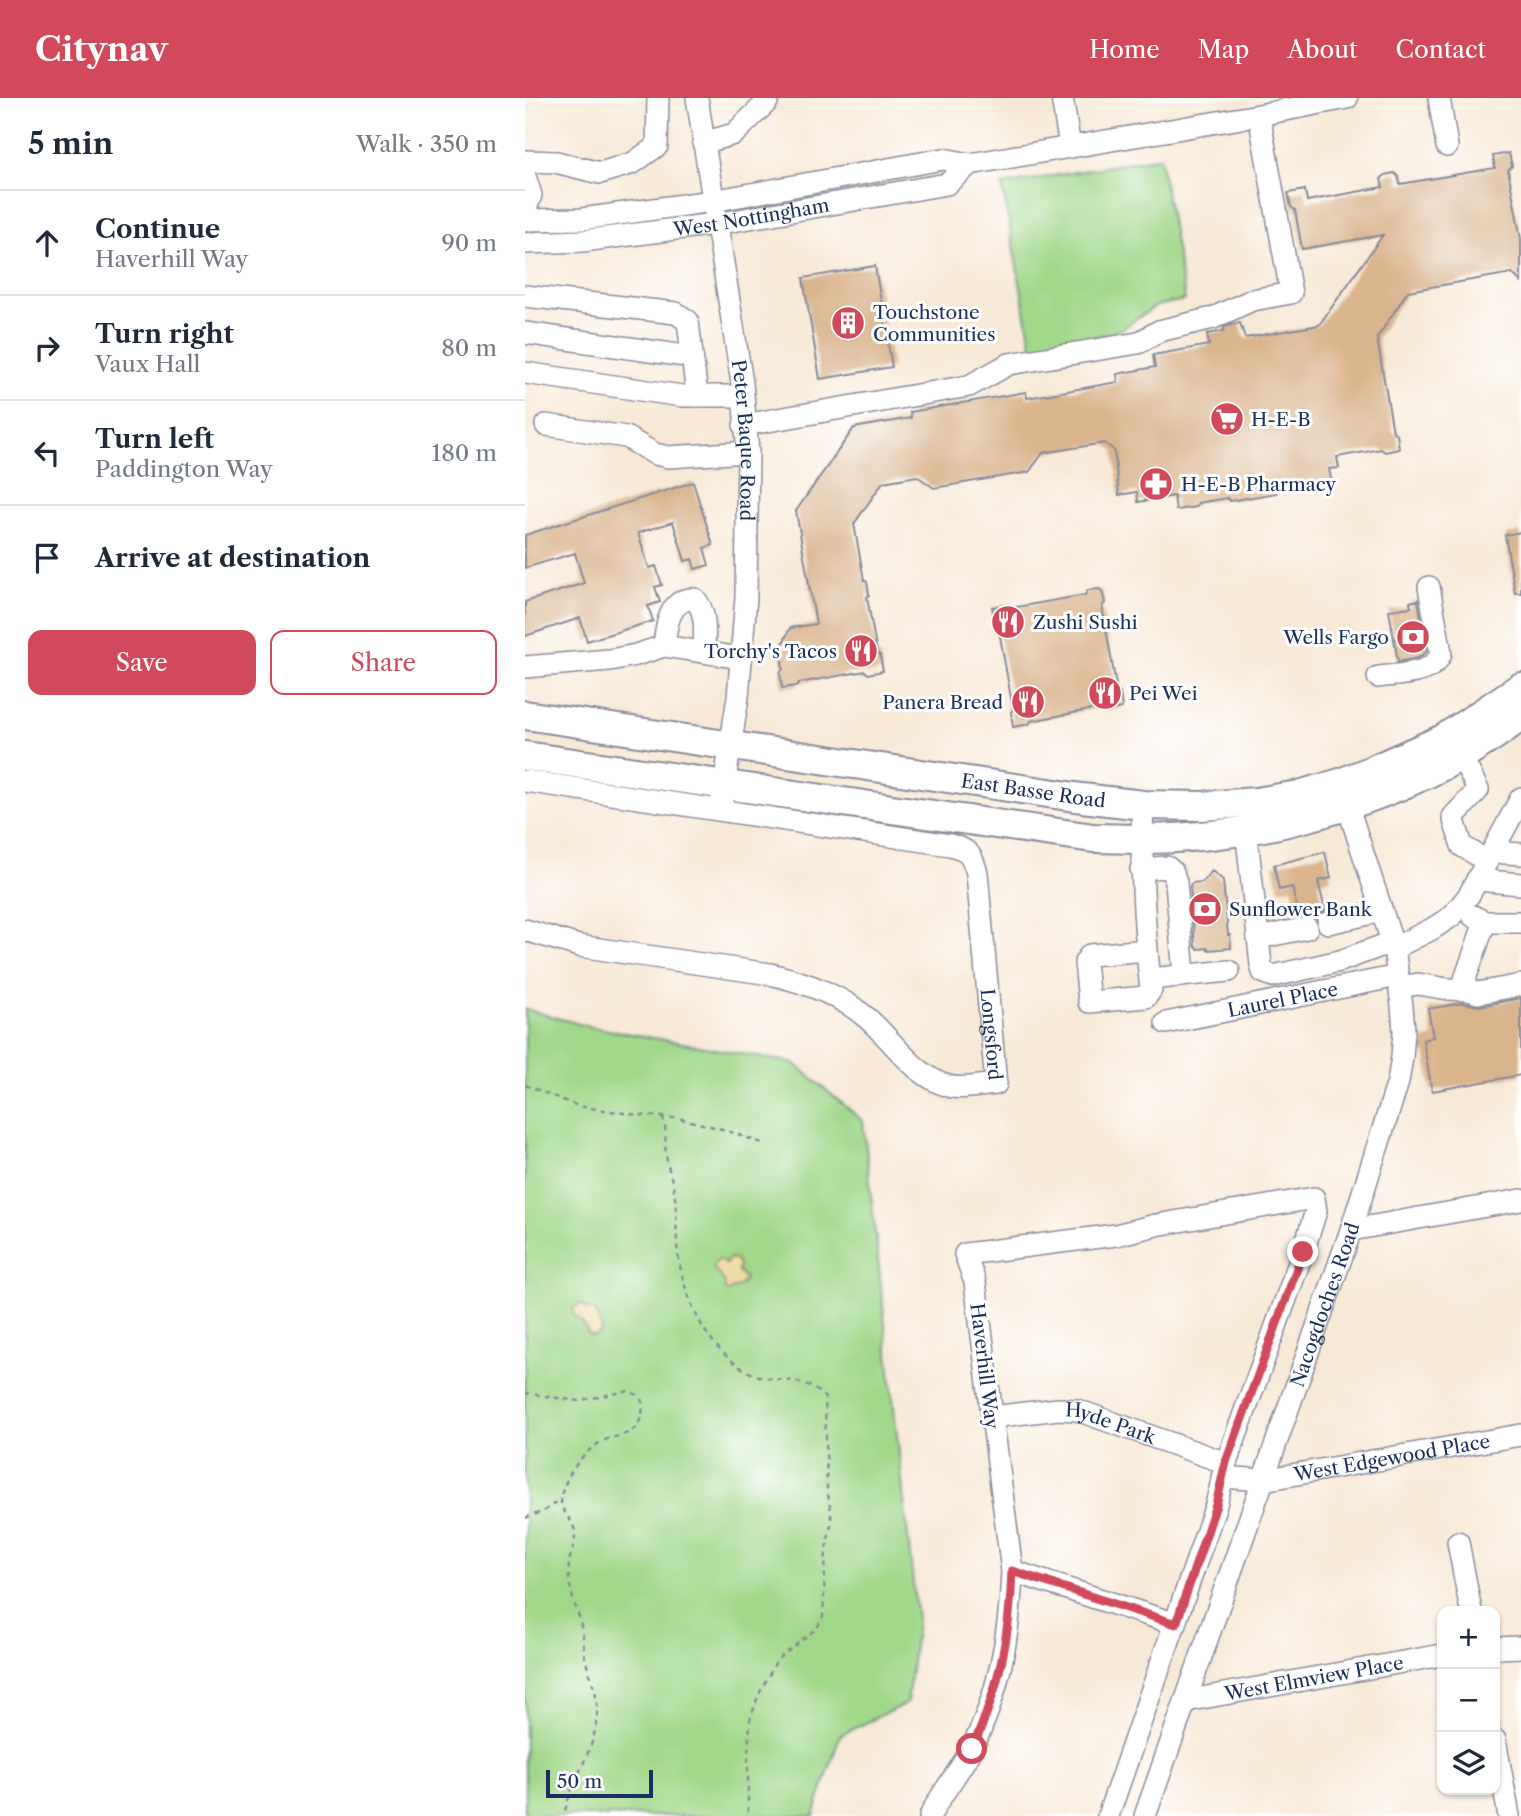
<!DOCTYPE html>
<html lang="en">
<head>
<meta charset="utf-8">
<style>
  body { margin:0; font-family:"Libre Caslon Text",serif; background:#f2f2f3; color:#1f2937 }
  .controls { position:absolute; right:21px; bottom:21px; display:grid; overflow:hidden; border-radius:14px; box-shadow:0 2px 5px #0004 }
  .controls button { width:63px; height:63px; display:grid; place-items:center; padding:0; border:0; border-bottom:2px solid #e0e1e3; background:#fff; color:#1f2937; font:35px sans-serif }
  .scale { position:absolute; left:21px; bottom:18px; width:107px; box-sizing:border-box; padding-left:7px; border:4px solid #1b2f5e; border-top:0; font-size:19px; line-height:24px; white-space:nowrap; color:#1b2f5e; -webkit-text-stroke:5px #fff; paint-order:stroke }
  .stop { position:absolute; width:21px; height:21px; margin:-16px; border:5px solid #d1495b; border-radius:50%; background:#fff }
  .stop.end { background:#d1495b; border-color:#fff; box-shadow:0 2px 7px #0008 }
  .list { margin:0; padding:0; list-style:none }
  h2 { display:flex; justify-content:space-between; align-items:center; height:91px; margin:0; padding:0 28px; font-size:30px }
  h2 small { font-size:23px; font-weight:400; color:#747a83 }
  .list li { display:grid; grid-template-columns:46px 1fr auto; gap:21px; align-items:center; box-sizing:border-box; height:105px; padding:0 28px; border-top:2px solid #e0e1e3 }
  .list b { display:block; font-size:26px; white-space:nowrap }
  .list p { margin:0; font-size:23px; white-space:nowrap; color:#747a83 }
  .list em { font-size:23px; font-style:normal; color:#747a83 }
  .actions { display:flex; gap:14px; padding:21px 28px }
  .actions a { flex:1; padding:16px 0; border:2px solid #d1495b; border-radius:14px; text-align:center; font-size:24px; color:#d1495b }
  .actions .main { background:#d1495b; color:#fff }
  .icon { flex:none; width:38px; height:38px; fill:none; stroke:currentColor; stroke-width:2; stroke-linecap:round; stroke-linejoin:round }
  .map { position:relative; flex:none; width:996px; height:1718px; overflow:hidden }
  header { display:flex; align-items:center; gap:42px; box-sizing:border-box; height:98px; padding:0 35px; background:#d1495b; color:#fff }
  header strong { font-size:33px }
  nav { display:flex; gap:38px; margin-inline-start:auto; font-size:24px }
  main { display:flex }
  aside { flex:1; background:#fff }
  .map>svg:first-child { display:block }
  .green { fill:#a0d88a; stroke:#5e8474; stroke-width:2 }
  .sand { fill:#eeda9e; stroke:#84847e; stroke-width:2 }
  .building { fill:#dab48c }
  .lines { fill:none; stroke-linecap:round; stroke-linejoin:round }
  .minor-casing { stroke:#8a8c9a; stroke-width:24 }
  .major-casing { stroke:#8a8c9a; stroke-width:32 }
  .path { stroke:#8a8c9a; stroke-width:2.5; stroke-dasharray:5 5; stroke-linecap:butt }
  .minor { stroke:#fff; stroke-width:21 }
  .major { stroke:#fff; stroke-width:28 }
  .route { stroke:#d1495b; stroke-width:9 }
  .labels { text-anchor:middle; stroke-width:6; stroke-linejoin:round; paint-order:stroke }
  .street-label { font-size:19px; fill:#1b2f5e; stroke:#fff }
  .poi-label { font-size:19px; fill:#1b2f5e; stroke:#fff; text-anchor:start }
</style>
</head>
<body>
<header>
<strong>Citynav</strong>
<nav><a>Home</a><a>Map</a><a>About</a><a>Contact</a></nav>
</header>
<main>
<aside>
<h2>5 min<small>Walk · 350 m</small></h2>
<ul class="list">
<li><svg class="icon" aria-label="ahead" viewBox="0 0 24 24"><path d="M12 20V5M6 11l6-6 6 6"/></svg><div><b>Continue</b><p>Haverhill Way</p></div><em>90 m</em></li>
<li><svg class="icon" aria-label="right" viewBox="0 0 24 24"><path d="M7 20v-9h11M14 6l5 5-5 5"/></svg><div><b>Turn right</b><p>Vaux Hall</p></div><em>80 m</em></li>
<li><svg class="icon" aria-label="left" viewBox="0 0 24 24"><path d="M17 20v-9H6M10 6l-5 5 5 5"/></svg><div><b>Turn left</b><p>Paddington Way</p></div><em>180 m</em></li>
<li><svg class="icon" aria-label="arrive" viewBox="0 0 24 24"><path d="M6 21V4h12l-3 4 3 4H6"/></svg><div><b>Arrive at destination</b></div></li>
</ul>
<div class="actions"><a class="main">Save</a><a>Share</a></div>
</aside>
<div class="map">
<svg width="996" height="1718" viewBox="0 0 996 1718">
  <rect width="100%" height="100%" fill="#fff"/>
  <filter id="ink" filterUnits="userSpaceOnUse"><feTurbulence type="fractalNoise" baseFrequency=".0143" numOctaves="2"/><feDisplacementMap in="SourceGraphic" scale="14" xChannelSelector="R" yChannelSelector="G"/><feConvolveMatrix kernelMatrix="1 2 1 2 8 2 1 2 1" color-interpolation-filters="sRGB"/></filter>
  <filter id="wash" filterUnits="userSpaceOnUse"><feTurbulence type="fractalNoise" baseFrequency=".00686" numOctaves="4" result="noise"/><feDisplacementMap in="SourceGraphic" scale="28" xChannelSelector="R" yChannelSelector="G"/><feGaussianBlur stdDeviation="1.57" result="paint"/><feColorMatrix in="noise" values="0 0 0 0 0 0 0 0 0 0 0 0 0 0 0 0 0 1.4 0 .05"/><feComposite in="paint" operator="in"/></filter>
  <g filter="url(#wash)">
    <rect width="100%" height="100%" fill="#f8e9d7"/>
    <path class="green" d="M635,59L660,202L631,208L592,234L507,250L477,87Z
      M0,911L61,928L269,965L338,1023L392,1522L382,1605L315,1637L289,1718H0Z"/>
    <path class="sand" d="M204,1160L211,1162L214,1168L213,1174L220,1180L215,1188L202,1194L200,1191L199,1182L190,1173L188,1169L193,1162H197L199,1166H201Z
      M55,1206L60,1208L62,1212C70,1211 71,1214 73,1222C75,1228 78,1228 76,1235L70,1238L64,1237L57,1224L49,1218L48,1211Z"/>
    <g id="blocks">
      <path class="building" d="M984,55L987,68L983,72L996,141V184L987,175L883,193L852,240L868,334L872,336L874,351L860,354L856,351L812,359L814,370L804,371L807,385L787,388L783,386L754,391L751,395L705,403L702,400L673,405L671,409L651,412L649,398L613,404L612,394L594,397L589,352L579,345L518,355L504,374L409,390L392,378L358,384L329,426L339,482L342,484L344,497L342,499L352,555L355,557L358,573L343,576L340,573L274,585L272,588L257,590L255,575L258,570L255,552L265,530L291,526L271,413L329,330L386,320L385,314L501,294L502,300L593,284L592,276L630,269L628,257L684,247L682,236L699,233V229L705,227L715,225L720,240L794,227L858,137L777,151L770,112L766,109L763,95L780,92L782,103L858,89L856,81L860,77L869,75L873,78L875,86L970,70L968,58Z
        M350,168L367,269L295,281L278,180Z
        M168,384L188,447L179,450L184,467L170,471L167,461L160,463L148,424L113,435L124,470L131,468L137,487L130,489L135,504L123,508L128,523L62,543L55,520L0,538V504L59,485L50,455L0,470V437Z
        M996,434V495H990L980,437Z
        M574,491L577,493L580,505L577,508L592,593L595,595L597,610L584,612L580,609L506,623L504,626L488,629L486,614L488,611L473,527L470,524L467,509L482,507L486,510L560,497L563,492Z
        M893,502L902,553L893,560L873,564L864,512L886,509L885,504Z
        M800,754L806,780L793,783L800,812L795,815L791,820L785,817H779L778,813L773,814L767,789L754,792L749,767Z
        M687,773L698,782L703,837H705L706,850L683,852V850L673,851L670,848L665,788L667,785L677,784Z
        M996,900V977L907,993L898,942L908,939L903,911L937,905L955,908Z"/>
    </g>
  </g>
  <g filter="url(#ink)">
    <use href="#blocks" fill-opacity="0" stroke="#8a8c9a" stroke-width="2"/>
    <g class="lines">
      <g class="minor-casing">
        <g id="minor">
          <path id="s1" d="M172,0L217,285L223,354L221,499L213,599L197,701"/>
          <path d="M537,0L545,49"/>
          <path d="M914,0L922,48"/>
          <path d="M178,45L209,36L242,4L243,0"/>
          <path d="M0,63L31,64L75,75L108,65L132,48L133,0"/>
          <path d="M0,78L6,97L0,114"/>
          <path d="M0,122L57,121L187,103L418,61L445,66L734,17L822,0"/>
          <path id="s2" d="M0,145L58,143L190,126L422,86L445,66"/>
          <path d="M0,198L151,215L163,223L172,298"/>
          <path d="M0,235L167,259"/>
          <path d="M0,275L157,298H217"/>
          <path d="M21,327L101,339L130,356L143,359L223,354"/>
          <path d="M219,327L444,288L484,266L613,245L634,233L688,220L727,202L766,195L734,17"/>
          <path d="M139,548C141,529 144,499 170,501C183,516 179,536 179,554"/>
          <path d="M0,569L85,562L111,557L139,548L215,560"/>
          <path d="M853,579C872,576 909,578 916,555L904,489"/>
          <path d="M936,657L953,692L928,719L937,748L962,763"/>
          <path id="s3" d="M0,683L425,747C445,752 446,756 452,775L471,986C458,987 435,992 423,988C389,978 368,942 342,920C314,896 280,884 245,876L54,848L0,832"/>
          <path d="M618,707C615,770 619,830 626,892L621,899L564,904L560,864L565,857L622,852"/>
          <path d="M721,731L736,867L738,874L748,878L815,863L867,844"/>
          <path d="M967,754L996,756"/>
          <path d="M616,771L642,769L648,774L651,784L659,877"/>
          <path d="M952,782L996,786"/>
          <path d="M948,818L960,824H996"/>
          <path d="M803,825L857,813"/>
          <path d="M733,840L782,830"/>
          <path d="M869,850L907,831L927,818L944,797L996,700"/>
          <path d="M625,881L704,873"/>
          <path d="M875,889L893,886L923,891L944,892L953,895L996,887"/>
          <path d="M944,892L940,881L960,824"/>
          <path id="s4" d="M641,925L873,878"/>
          <path d="M826,1132L996,1102"/>
          <path id="s5" d="M467,1319L533,1311L552,1312L701,1365"/>
          <path id="s6" d="M697,1379L738,1382L996,1337"/>
          <path d="M933,1444L946,1513"/>
          <path d="M487,1473L651,1526"/>
          <path d="M970,1550L996,1549"/>
          <path id="s7" d="M660,1603L917,1557"/>
          <path d="M970,1642L984,1718"/>
          <path d="M405,1718C417,1694 435,1673 447,1650C475,1595 485,1534 487,1473L450,1184L440,1156L591,1137L631,1127L789,1100L791,1113L778,1154L701,1365L691,1407L583,1718"/>
          <path id="s8" d="M620,1718L826,1132L873,984L877,959L879,933L877,908L869,850L818,694"/>
        </g>
      </g>
      <g class="major-casing">
        <g id="major">
          <path id="s9" d="M0,617L557,700L618,707L677,708L731,704L774,697L815,685L845,673L918,641L996,589"/>
          <path d="M0,658L568,740C600,741 632,742 664,739C776,731 907,688 996,618"/>
        </g>
      </g>
      <path class="path" d="M0,987L53,1008L106,1016L157,1021L197,1031L237,1045
        M137,1019C143,1031 139,1043 141,1056C142,1068 147,1080 149,1092C152,1110 151,1128 152,1146C154,1176 167,1217 186,1241C196,1254 210,1268 226,1275C253,1287 278,1275 300,1300L302,1390L306,1414V1427L301,1452L298,1518L292,1530L252,1562L233,1598L225,1622L223,1657V1718
        M0,1295L52,1303L103,1293C108,1295 114,1296 116,1301C120,1310 116,1325 109,1331C102,1337 93,1338 85,1340C62,1348 43,1373 37,1395C32,1414 48,1419 50,1434C51,1444 45,1456 44,1466C43,1474 44,1484 46,1492C48,1504 54,1516 56,1528C59,1539 58,1550 60,1560C64,1576 71,1590 72,1606C75,1650 46,1678 39,1718
        M0,1420L19,1413L36,1401"/>
      <use href="#minor" class="minor"/>
      <use href="#major" class="major"/>
    </g>
  </g>
  <g class="lines" filter="url(#ink)">
    <path class="route" d="M447,1651C474,1591 485,1539 487,1473L651,1526L691,1407L701,1364L778,1154"/>
  </g>
  <defs>
    <g id="building-disc" transform="scale(1.75)"><circle r="9.5" fill="#d1495b" stroke="#fff"/><path d="M-4-6H4V6H1V3H-1V6H-4ZM-2.5-4.3h1.7v1.8h-1.7ZM.8-4.3h1.7v1.8H.8ZM-2.5-1h1.7V.8h-1.7ZM.8-1h1.7V.8H.8Z" fill="#fff"/></g>
    <g id="supermarket-disc" transform="scale(1.75)"><circle r="9.5" fill="#d1495b" stroke="#fff"/><path d="M-6-5.5h2.5l.6 2H6L4.5 2H-2.5L-4.4-4H-6ZM-1.5 3.2a1.3 1.3 0 1 0 .1 0ZM3 3.2a1.3 1.3 0 1 0 .1 0Z" fill="#fff"/></g>
    <g id="pharmacy-disc" transform="scale(1.75)"><circle r="9.5" fill="#d1495b" stroke="#fff"/><path d="M-2-6h4v4h4v4h-4v4h-4v-4h-4v-4h4Z" fill="#fff"/></g>
    <g id="restaurant-disc" transform="scale(1.75)"><circle r="9.5" fill="#d1495b" stroke="#fff"/><path d="M-5-6h1v4h1v-4h1v4h1v-4h1v5L-1.5 .5V6h-2V.5L-5-1ZM5-6V6H3V1.5H1.5Q1.5-4 5-6Z" fill="#fff"/></g>
    <g id="bank-disc" transform="scale(1.75)"><circle r="9.5" fill="#d1495b" stroke="#fff"/><path d="M-6-4H6V4H-6ZM0-2.3a2.3 2.3 0 1 0 0 4.6a2.3 2.3 0 1 0 0-4.6Z" fill="#fff"/></g>
  </defs>
  <g fill-rule="evenodd">
    <use href="#building-disc" x="323" y="225"/>
    <use href="#supermarket-disc" x="702" y="321"/>
    <use href="#pharmacy-disc" x="631" y="386"/>
    <use href="#restaurant-disc" x="483" y="524"/>
    <use href="#bank-disc" x="888" y="539"/>
    <use href="#restaurant-disc" x="336" y="553"/>
    <use href="#restaurant-disc" x="580" y="595"/>
    <use href="#restaurant-disc" x="503" y="604"/>
    <use href="#bank-disc" x="680" y="811"/>
  </g>
  <g class="labels">
    <g class="street-label">
      <text dy="7" stroke="none"><textPath href="#s2" startOffset="228">West Nottingham</textPath></text>
      <text dy="7" stroke="none"><textPath href="#s1" startOffset="346">Peter Baque Road</textPath></text>
      <text dy="7" stroke="none"><textPath href="#s9" startOffset="514">East Basse Road</textPath></text>
      <text dy="7" stroke="none"><textPath href="#s4" startOffset="119">Laurel Place</textPath></text>
      <text dy="7" stroke="none"><textPath href="#s3" startOffset="634">Longsford</textPath></text>
      <text dy="7" stroke="none"><textPath href="#s8" startOffset="542">Nacogdoches Road</textPath></text>
      <text transform="translate(460 1268) rotate(83)" y="7">Haverhill Way</text>
      <text dy="7" stroke="none"><textPath href="#s5" startOffset="121">Hyde Park</textPath></text>
      <text dy="7" stroke="none"><textPath href="#s6" startOffset="172">West Edgewood Place</textPath></text>
      <text dy="7" stroke="none"><textPath href="#s7" startOffset="131">West Elmview Place</textPath></text>
    </g>
    <g class="poi-label">
      <text x="348" y="221">Touchstone<tspan x="348" dy="22">Communities</tspan></text>
      <text x="726" y="328">H-E-B</text>
      <text x="656" y="393">H-E-B Pharmacy</text>
      <text x="508" y="531">Zushi Sushi</text>
      <text x="864" y="546" text-anchor="end">Wells Fargo</text>
      <text x="312" y="560" text-anchor="end">Torchy's Tacos</text>
      <text x="604" y="602">Pei Wei</text>
      <text x="478" y="611" text-anchor="end">Panera Bread</text>
      <text x="704" y="818">Sunflower Bank</text>
    </g>
  </g>
</svg>
<div class="controls">
<button>+</button>
<button>−</button>
<button><svg class="icon" aria-label="layers" viewBox="0 0 24 24"><path d="M12 4l9 5-9 5-9-5zM3 14l9 5 9-5"/></svg></button>
</div>
<div class="scale">50 m</div>
<div class="stop" style="left:447px;top:1651px"></div>
<div class="stop end" style="left:778px;top:1154px"></div>
</div>
</main>
</body>
</html>
